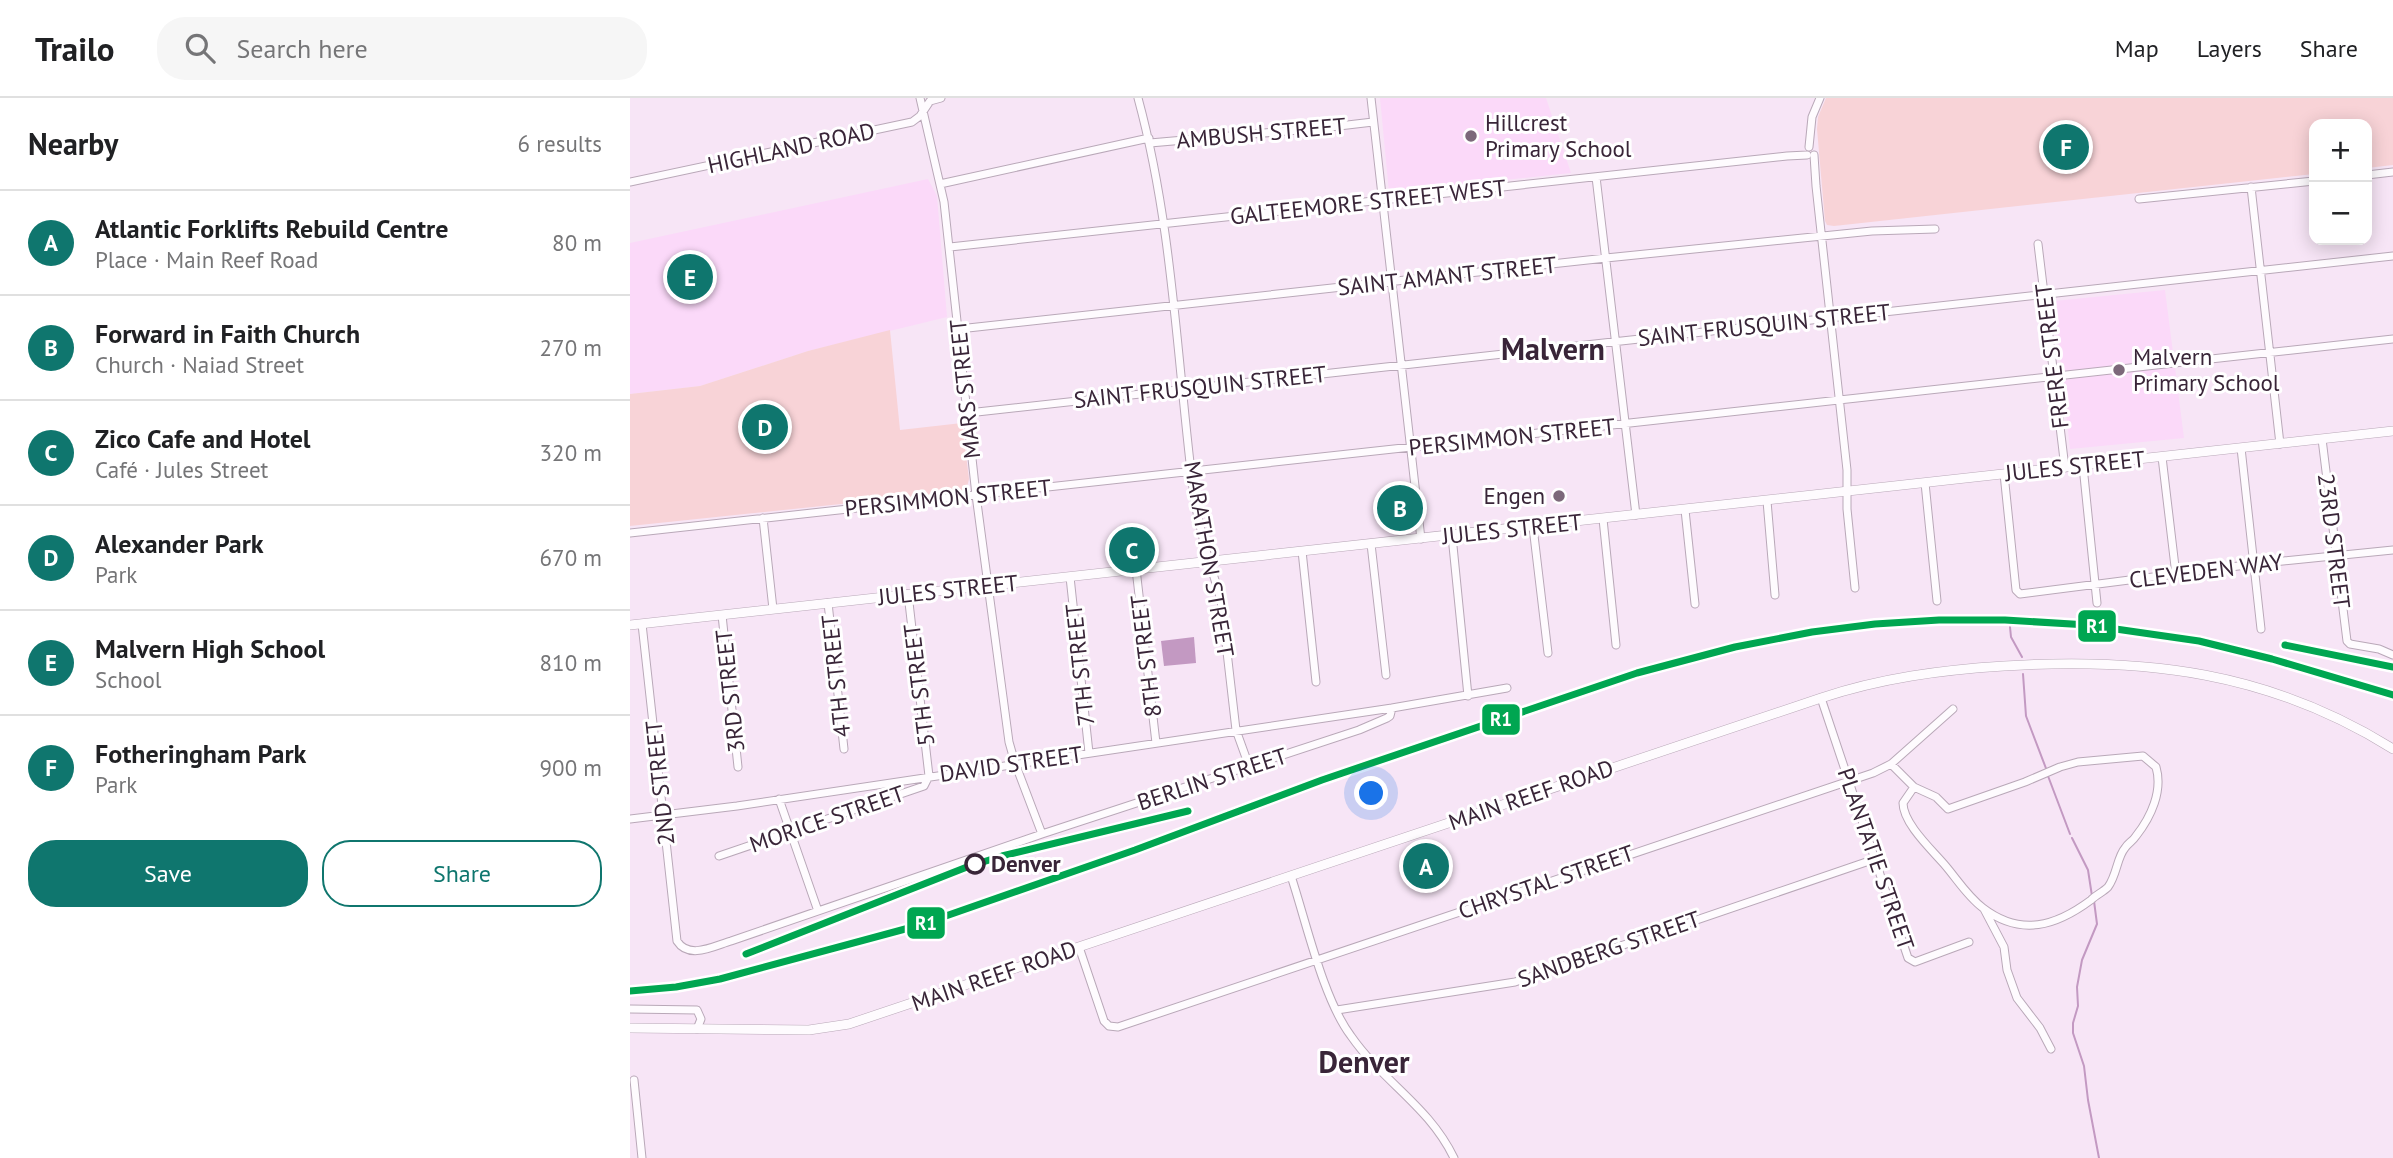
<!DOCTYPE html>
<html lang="en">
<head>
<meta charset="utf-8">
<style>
  body { margin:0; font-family:"PT Sans",sans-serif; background:#f6f6f6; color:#202124 }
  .controls { position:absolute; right:21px; top:21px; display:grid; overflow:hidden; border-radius:14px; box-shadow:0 4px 18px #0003 }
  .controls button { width:63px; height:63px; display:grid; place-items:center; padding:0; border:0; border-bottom:2px solid #e0e0e0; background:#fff; color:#202124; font:35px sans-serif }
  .you { position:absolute; left:742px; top:696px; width:24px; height:24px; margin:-18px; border:5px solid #fff; border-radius:50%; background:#1a73e8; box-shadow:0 0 0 10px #1a73e833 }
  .badge { display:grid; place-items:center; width:46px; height:46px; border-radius:50%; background:#0f766e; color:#fff; font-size:23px; font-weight:700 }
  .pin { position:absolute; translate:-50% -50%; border:4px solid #fff; box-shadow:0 2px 7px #0006 }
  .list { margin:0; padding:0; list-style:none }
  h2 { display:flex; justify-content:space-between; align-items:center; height:91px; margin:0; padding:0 28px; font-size:30px }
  h2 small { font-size:23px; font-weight:400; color:#757577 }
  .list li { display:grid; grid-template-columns:46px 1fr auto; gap:21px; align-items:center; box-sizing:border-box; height:105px; padding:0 28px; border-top:2px solid #e0e0e0 }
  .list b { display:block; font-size:26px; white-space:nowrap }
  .list p { margin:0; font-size:23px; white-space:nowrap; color:#757577 }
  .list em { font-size:23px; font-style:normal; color:#757577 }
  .actions { display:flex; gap:14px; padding:21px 28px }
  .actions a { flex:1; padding:16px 0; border:2px solid #0f766e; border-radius:28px; text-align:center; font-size:24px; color:#0f766e }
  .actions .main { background:#0f766e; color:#fff }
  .icon { flex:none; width:38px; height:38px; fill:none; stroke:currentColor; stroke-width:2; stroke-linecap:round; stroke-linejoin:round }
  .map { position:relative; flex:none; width:1763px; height:1060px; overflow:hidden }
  header { display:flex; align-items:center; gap:42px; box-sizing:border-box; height:98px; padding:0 35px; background:#fff; border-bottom:2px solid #e0e0e0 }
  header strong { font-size:33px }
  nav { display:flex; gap:38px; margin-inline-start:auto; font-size:24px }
  .search { width:490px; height:63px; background:#f6f6f6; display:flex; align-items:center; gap:18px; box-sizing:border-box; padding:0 24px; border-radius:28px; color:#757577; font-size:26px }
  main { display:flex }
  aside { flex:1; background:#fff }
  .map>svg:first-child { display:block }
  .built { fill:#fbd9f9 }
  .green { fill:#f8d3d7 }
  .water { fill:#c399c2 }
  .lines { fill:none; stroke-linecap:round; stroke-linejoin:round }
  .stream { stroke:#c399c2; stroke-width:2 }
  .minor-casing { stroke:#b9a8b8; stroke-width:9 }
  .major-casing { stroke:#b9a8b8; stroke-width:10 }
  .minor { stroke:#fefbfe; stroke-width:7 }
  .major { stroke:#fefbfe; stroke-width:9 }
  .rail-1-casing { stroke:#fff; stroke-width:12 }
  .rail-1 { stroke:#00a651; stroke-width:7 }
  .poi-dot { fill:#7c687a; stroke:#fff; stroke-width:2.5 }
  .stop-dot { fill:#fff; stroke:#392538; stroke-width:3.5 }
  .labels { text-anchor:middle; stroke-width:6; stroke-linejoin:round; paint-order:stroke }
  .poi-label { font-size:23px; fill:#392538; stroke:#fff; text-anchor:start }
  .street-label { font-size:23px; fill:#392538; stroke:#fff }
  .stop-label { font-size:23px; font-weight:bold; fill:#392538; stroke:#fff; text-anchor:start }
  .district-label { font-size:30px; font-weight:bold; fill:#392538; stroke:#fff }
  .line-badge { stroke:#fff; stroke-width:2.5 }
  .badge-label { font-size:19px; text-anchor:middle; font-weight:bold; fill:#fff }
</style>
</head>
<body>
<header>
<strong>Trailo</strong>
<div class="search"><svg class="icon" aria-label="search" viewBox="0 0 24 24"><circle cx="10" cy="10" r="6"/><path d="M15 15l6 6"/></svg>Search here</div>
<nav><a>Map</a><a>Layers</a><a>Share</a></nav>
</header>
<main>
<aside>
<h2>Nearby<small>6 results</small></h2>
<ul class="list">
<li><span class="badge">A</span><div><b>Atlantic Forklifts Rebuild Centre</b><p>Place · Main Reef Road</p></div><em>80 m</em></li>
<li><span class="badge">B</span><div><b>Forward in Faith Church</b><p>Church · Naiad Street</p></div><em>270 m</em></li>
<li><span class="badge">C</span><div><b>Zico Cafe and Hotel</b><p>Café · Jules Street</p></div><em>320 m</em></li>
<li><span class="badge">D</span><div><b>Alexander Park</b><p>Park</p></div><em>670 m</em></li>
<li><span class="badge">E</span><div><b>Malvern High School</b><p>School</p></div><em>810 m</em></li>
<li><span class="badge">F</span><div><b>Fotheringham Park</b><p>Park</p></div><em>900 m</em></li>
</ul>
<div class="actions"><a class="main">Save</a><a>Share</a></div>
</aside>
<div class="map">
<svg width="1763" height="1060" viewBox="0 0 1763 1060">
  <rect width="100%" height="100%" fill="#f7e5f6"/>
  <path class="built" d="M750,0H916L941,75L759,94Z
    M298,81L307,98L317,219L178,253L70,288L0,296V145Z
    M1535,192L1554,340L1440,351L1424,203Z"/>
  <path class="green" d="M1196,0H1763V67L1737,70V26H1684V76L1204,128L1197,127L1195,123L1187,31L1188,19Z
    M260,232L270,332L332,325L339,381L336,393L0,428V296L70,288L178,253Z"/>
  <path class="water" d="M564,539L566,565L534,568L531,543Z"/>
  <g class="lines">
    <path class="stream" d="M1380,529L1381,539L1392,559
      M1393,576L1396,618L1417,673
      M1418,678L1440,736
      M1442,740L1458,772L1462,798
      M1464,803L1467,826L1452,862L1447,889L1448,908L1443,925V935L1454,968L1458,1002L1469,1060"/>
    <g class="minor-casing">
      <path id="minor" d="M290,0L314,104L346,397L379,644L385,665L412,736
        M508,0C544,132 547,270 565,406L575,449L591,502L606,632L619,668
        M741,0L791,441
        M520,45L692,30L743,24
        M1179,49L1182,19L1190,0
        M1184,57L1186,88L1217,372V411L1225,490
        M1737,77L1763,74
        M966,79L1006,417
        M0,84L282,24L290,18L300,3L311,0
        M310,86L519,40
        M1621,89L1650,346
        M1509,101L1684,83
        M1408,146L1435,370
        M320,149L1157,58L1177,57
        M329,231L976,160L1242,133L1305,131
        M338,315L1763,158
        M1692,341L1717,543L1720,546L1749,551L1763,557
        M1611,350L1631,531
        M1532,359L1546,477
        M1453,368L1467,505
        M1374,376L1386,492L1390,496L1624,466L1763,452
        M1295,385L1307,503
        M1137,403L1145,497
        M1055,412L1065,506
        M133,420L143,511
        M973,421L986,547
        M903,429L918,555
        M0,435L1763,241
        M822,438L838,598
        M741,446L756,577
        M672,453L686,584
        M506,471L526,645
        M440,479L459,655
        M198,505L214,651
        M92,517L108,669
        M12,526L47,843C59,862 84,848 101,843L412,736L729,632L757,620L760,618L762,610L877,590
        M1191,600L1278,860L1285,864L1339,844
        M1261,666L1284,689L1306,699L1318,711L1395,684L1430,669L1448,664L1513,658L1526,669C1533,693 1521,719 1506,738C1503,743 1498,745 1495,750C1487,759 1487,777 1478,789C1473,794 1466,797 1461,802C1426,828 1391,839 1353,810C1337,798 1327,781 1314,766C1301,751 1273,725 1273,705L1284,689
        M149,701L188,813
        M0,721L107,708L762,610
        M89,758L294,688L299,678L278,496
        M661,778C676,823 693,901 721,938C753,984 799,1008 824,1060
        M1354,811L1374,849L1377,872L1387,900L1410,930L1421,951
        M449,849L474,923L479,928L488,929L1243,675L1261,666L1323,611
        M0,911L67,912L71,921L67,931
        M707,912L885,884L1245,761
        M4,982L12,1060"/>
    </g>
    <g class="major-casing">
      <path id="major" d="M0,527L1763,333
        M0,930L179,932L219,926L1191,600C1251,580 1311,572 1374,568C1516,559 1640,574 1763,651"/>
    </g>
    <use href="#minor" class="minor"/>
    <use href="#major" class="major"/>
    <g class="rail-1-casing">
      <path id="rail-1" d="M1655,547L1763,569
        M116,856L337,769L372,758L558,713
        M0,893L46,889L90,881L290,827L505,752L692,682L1007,575L1105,549L1182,534L1245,526L1309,522H1375L1458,527L1569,543L1642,561L1763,597"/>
    </g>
    <use href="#rail-1" class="rail-1"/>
  </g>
  <g class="poi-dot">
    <circle cx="841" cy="38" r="7"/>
    <circle cx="1489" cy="272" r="7"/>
    <circle cx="929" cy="398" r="7"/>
  </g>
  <circle class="stop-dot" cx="345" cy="766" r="9"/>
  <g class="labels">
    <g class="poi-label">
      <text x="855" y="33">Hillcrest<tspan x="855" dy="26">Primary School</tspan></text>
      <text x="1503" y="267">Malvern<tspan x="1503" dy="26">Primary School</tspan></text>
      <text x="915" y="406" text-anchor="end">Engen</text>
    </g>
    <g class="street-label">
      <text transform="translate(631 35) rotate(-5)" y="8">AMBUSH STREET</text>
      <text transform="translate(161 50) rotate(-12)" y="8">HIGHLAND ROAD</text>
      <text transform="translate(738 104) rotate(-6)" y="8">GALTEEMORE STREET WEST</text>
      <text transform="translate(817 178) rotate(-6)" y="8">SAINT AMANT STREET</text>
      <text transform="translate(1134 227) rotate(-6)" y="8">SAINT FRUSQUIN STREET</text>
      <text transform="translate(1422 258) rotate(-97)" y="8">FRERE STREET</text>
      <text transform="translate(570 289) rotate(-6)" y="8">SAINT FRUSQUIN STREET</text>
      <text transform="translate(335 291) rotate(-96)" y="8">MARS STREET</text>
      <text transform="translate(882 339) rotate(-6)" y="8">PERSIMMON STREET</text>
      <text transform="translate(1445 368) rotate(-6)" y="8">JULES STREET</text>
      <text transform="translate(318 400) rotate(-6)" y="8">PERSIMMON STREET</text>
      <text transform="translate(882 431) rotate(-6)" y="8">JULES STREET</text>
      <text transform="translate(1704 443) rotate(83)" y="8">23RD STREET</text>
      <text transform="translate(579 461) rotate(80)" y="8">MARATHON STREET</text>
      <text transform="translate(1576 473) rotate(-7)" y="8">CLEVEDEN WAY</text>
      <text transform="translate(318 492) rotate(-6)" y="8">JULES STREET</text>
      <text transform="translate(516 558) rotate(-97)" y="8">8TH STREET</text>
      <text transform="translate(450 567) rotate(-96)" y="8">7TH STREET</text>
      <text transform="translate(206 578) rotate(-96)" y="8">4TH STREET</text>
      <text transform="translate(289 587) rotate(-97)" y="8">5TH STREET</text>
      <text transform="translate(100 593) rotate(-96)" y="8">3RD STREET</text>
      <text transform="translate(381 666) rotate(-8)" y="8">DAVID STREET</text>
      <text transform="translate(582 681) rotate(-18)" y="8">BERLIN STREET</text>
      <text transform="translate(30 685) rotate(-96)" y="8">2ND STREET</text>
      <text transform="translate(901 697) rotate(-19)" y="8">MAIN REEF ROAD</text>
      <text transform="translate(197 721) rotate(-19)" y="8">MORICE STREET</text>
      <text transform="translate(1246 761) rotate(71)" y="8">PLANTATIE STREET</text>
      <text transform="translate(916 784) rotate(-19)" y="8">CHRYSTAL STREET</text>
      <text transform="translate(979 851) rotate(-19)" y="8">SANDBERG STREET</text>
      <text transform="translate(364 878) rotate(-19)" y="8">MAIN REEF ROAD</text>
    </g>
    <g class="stop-label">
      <text x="361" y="774">Denver</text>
    </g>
    <g class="district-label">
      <text x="923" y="262">Malvern</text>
      <text x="734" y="975">Denver</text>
    </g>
  </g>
  <g class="line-badge">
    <rect x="1447" y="511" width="40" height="34" rx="7" fill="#00a651"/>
    <rect x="851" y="605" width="40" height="33" rx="7" fill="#00a651"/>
    <rect x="276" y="808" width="40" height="34" rx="7" fill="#00a651"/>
  </g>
  <g class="badge-label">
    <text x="1467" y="535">R1</text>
    <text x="871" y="628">R1</text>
    <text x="296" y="832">R1</text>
  </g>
</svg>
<div class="controls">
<button>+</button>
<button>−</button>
</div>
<div class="you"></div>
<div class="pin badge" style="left:796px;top:768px">A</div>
<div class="pin badge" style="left:770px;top:410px">B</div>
<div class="pin badge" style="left:502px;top:452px">C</div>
<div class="pin badge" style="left:135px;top:329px">D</div>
<div class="pin badge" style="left:60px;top:179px">E</div>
<div class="pin badge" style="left:1436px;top:49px">F</div>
</div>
</main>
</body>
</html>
